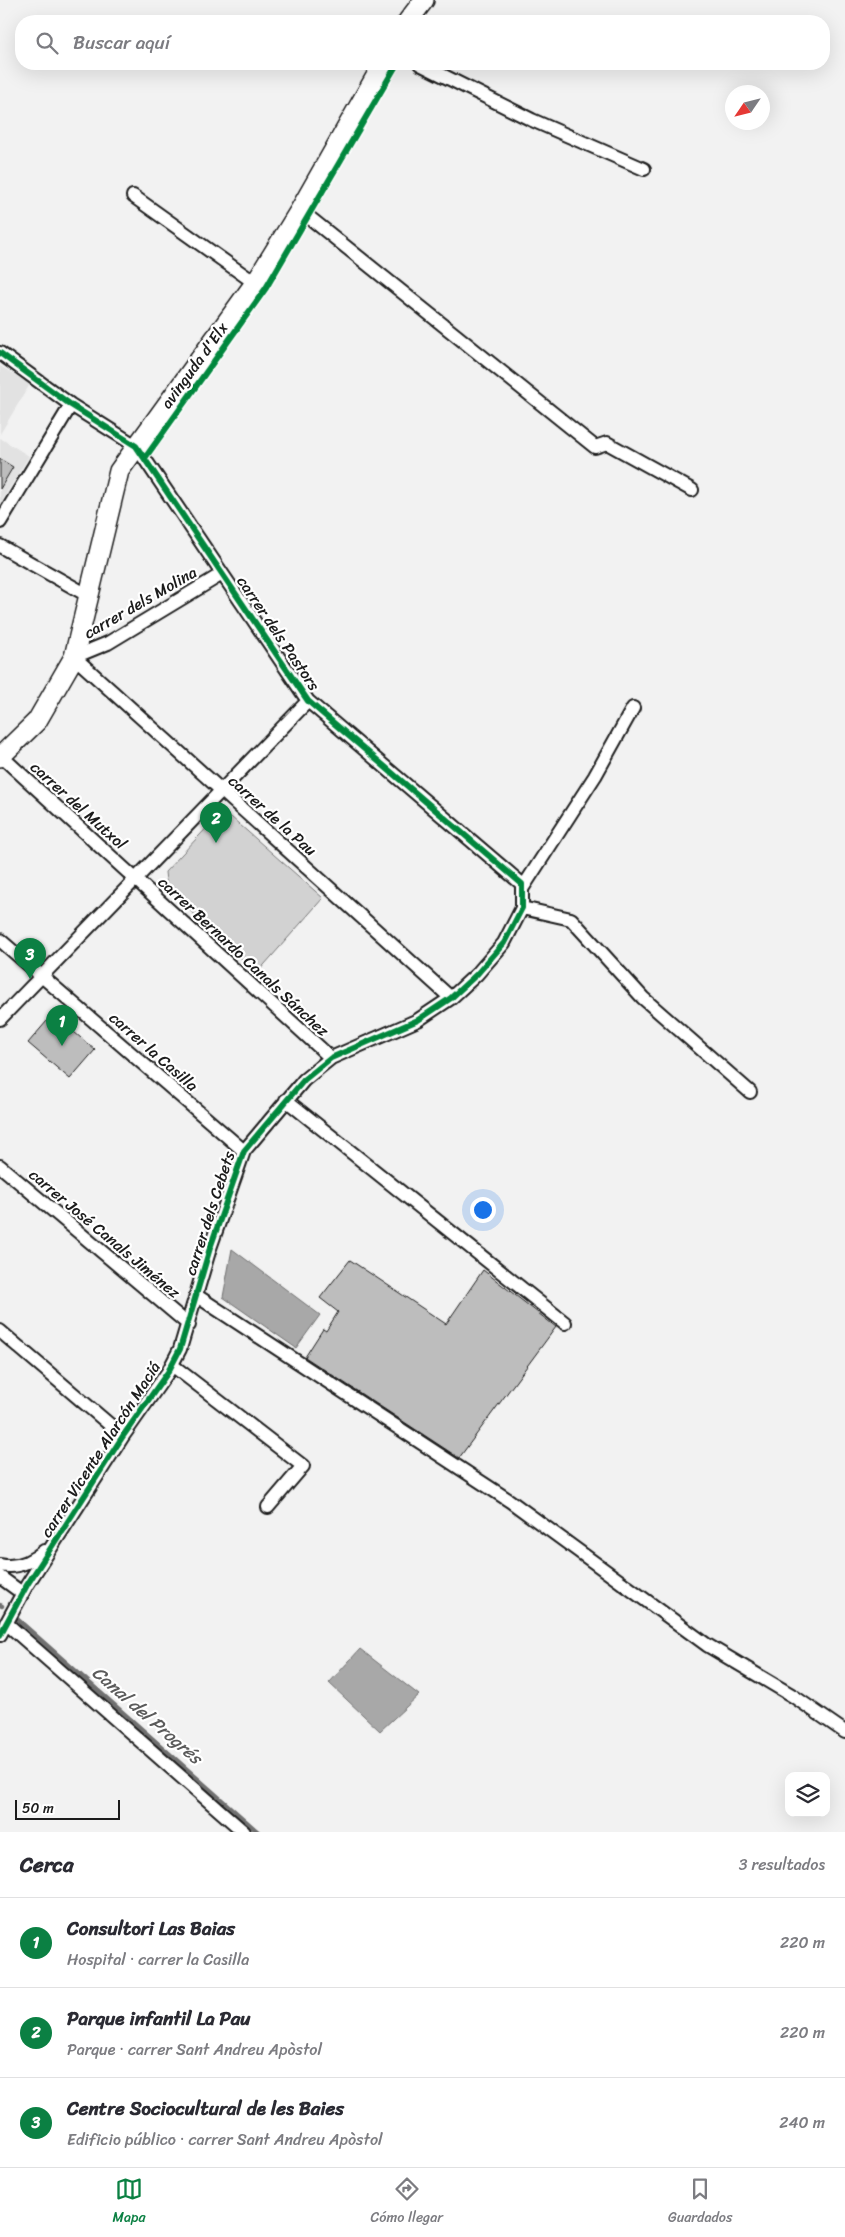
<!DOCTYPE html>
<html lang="es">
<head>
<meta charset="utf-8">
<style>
  body { margin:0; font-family:Sriracha,sans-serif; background:#f7f7f7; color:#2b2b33 }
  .controls { position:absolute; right:15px; bottom:15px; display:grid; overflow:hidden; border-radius:10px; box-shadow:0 5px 20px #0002 }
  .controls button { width:45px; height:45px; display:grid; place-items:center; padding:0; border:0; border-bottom:1px solid #e1e1e2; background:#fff; color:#2b2b33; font:25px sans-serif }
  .compass { position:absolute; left:725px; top:85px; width:45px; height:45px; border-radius:50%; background:#fff; box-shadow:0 5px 20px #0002; rotate:235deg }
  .scale { position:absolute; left:15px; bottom:12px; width:105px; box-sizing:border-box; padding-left:5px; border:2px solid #1c1c1c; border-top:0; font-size:14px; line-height:18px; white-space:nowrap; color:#1c1c1c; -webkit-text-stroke:4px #fff; paint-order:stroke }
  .you { position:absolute; left:482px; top:1209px; width:18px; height:18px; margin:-12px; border:4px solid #fff; border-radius:50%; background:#1a73e8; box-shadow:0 0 0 8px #1a73e833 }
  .badge { display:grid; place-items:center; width:32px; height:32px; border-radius:50%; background:#0b8043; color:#fff; font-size:16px; font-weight:700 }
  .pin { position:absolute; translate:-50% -41px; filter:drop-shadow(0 1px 2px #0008) }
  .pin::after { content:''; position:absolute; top:26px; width:18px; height:15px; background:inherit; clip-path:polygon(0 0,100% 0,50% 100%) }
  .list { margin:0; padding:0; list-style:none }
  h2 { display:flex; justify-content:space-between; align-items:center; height:65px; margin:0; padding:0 20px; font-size:21px }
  h2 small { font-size:16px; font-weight:400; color:#7c7c81 }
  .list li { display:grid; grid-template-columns:32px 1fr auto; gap:15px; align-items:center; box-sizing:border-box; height:90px; padding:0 20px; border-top:1px solid #e1e1e2 }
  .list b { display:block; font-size:19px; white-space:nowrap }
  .list p { margin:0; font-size:16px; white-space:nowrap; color:#7c7c81 }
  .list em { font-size:16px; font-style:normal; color:#7c7c81 }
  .icon { flex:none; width:28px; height:28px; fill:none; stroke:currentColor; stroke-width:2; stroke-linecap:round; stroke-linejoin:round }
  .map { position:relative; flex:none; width:845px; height:1832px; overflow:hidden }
  .search { position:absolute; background:#fff; box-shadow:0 5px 20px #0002; left:15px; right:15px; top:15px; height:55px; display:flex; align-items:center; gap:12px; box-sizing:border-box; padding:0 18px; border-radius:20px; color:#7c7c81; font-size:19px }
  .sheet { height:335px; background:#fff }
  nav { display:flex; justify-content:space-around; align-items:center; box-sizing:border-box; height:70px; border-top:1px solid #e1e1e2; background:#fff; font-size:14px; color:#7c7c81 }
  nav a { display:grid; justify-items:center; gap:2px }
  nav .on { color:#0b8043 }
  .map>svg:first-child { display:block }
  .built { fill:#e2e2e2 }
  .green { fill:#d2d2d2; stroke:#777 }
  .water { fill:#a8a8a8; stroke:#707070 }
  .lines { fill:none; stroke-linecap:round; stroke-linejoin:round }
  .stream { stroke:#707070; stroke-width:4.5 }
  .building { fill:#bdbdbd; stroke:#1c1c1c }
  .street-casing { stroke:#1c1c1c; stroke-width:16 }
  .secondary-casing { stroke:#1c1c1c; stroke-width:22 }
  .street { stroke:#fff; stroke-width:12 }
  .secondary { stroke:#fff; stroke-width:19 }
  .cycleway-casing { stroke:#fff; stroke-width:9 }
  .cycleway { stroke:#00873e; stroke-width:6 }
  .labels { text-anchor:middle; stroke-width:4.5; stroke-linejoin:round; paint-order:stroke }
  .street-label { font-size:16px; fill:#1c1c1c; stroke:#fff }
  .water-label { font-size:18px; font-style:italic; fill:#5b5b5b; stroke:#fff }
</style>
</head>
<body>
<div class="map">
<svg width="845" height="1832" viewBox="0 0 845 1832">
  <rect width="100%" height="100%" fill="#f2f2f2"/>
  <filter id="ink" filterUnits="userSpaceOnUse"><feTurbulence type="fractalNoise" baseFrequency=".02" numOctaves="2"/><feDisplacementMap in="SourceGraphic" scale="10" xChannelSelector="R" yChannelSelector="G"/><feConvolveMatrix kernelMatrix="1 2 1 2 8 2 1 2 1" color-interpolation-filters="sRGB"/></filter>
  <g filter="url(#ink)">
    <path class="built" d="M0,366L30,384L0,434Z
      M0,438L29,456L0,504Z"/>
    <path class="green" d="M224,816L231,817L323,898L257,973L167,889L165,872L215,819Z"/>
    <path class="water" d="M232,1249L320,1315L296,1348L223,1297Z
      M360,1649L419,1695L380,1731L329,1683Z"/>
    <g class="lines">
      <path class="stream" d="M0,1605L2,1606
        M17,1619L258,1832"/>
    </g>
    <path class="building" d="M0,459L13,467L0,489Z
      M53,1014L95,1050L70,1079L28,1043Z
      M350,1260L446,1324L483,1270L556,1327L459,1458L305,1357L323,1329L326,1331L338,1312L320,1298Z"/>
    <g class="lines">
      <g class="street-casing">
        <path id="street" d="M420,64L532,120L644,169
          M133,196L255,283
          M300,210L595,447L607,443L692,490
          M0,353L71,405L136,446L308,701L522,884V908L504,943L477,974L451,998L418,1020L331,1058L304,1080L244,1151L210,1248L180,1349L168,1372L123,1436L27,1585L0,1635
          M0,522L71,405
          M0,546L89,596
          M222,574L108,643L74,657L451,998
          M0,755L331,1058
          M522,889L595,776L633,708
          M522,908L571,919L643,998L750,1092
          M0,940L244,1151
          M0,1019L308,701
          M286,1100L565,1323
          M0,1166L189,1325
          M197,1296L510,1501L707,1645L793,1696L845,1732
          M0,1331L123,1436
          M172,1365L303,1466L268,1507
          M0,1565C17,1569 31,1562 44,1551
          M0,1577L22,1593
          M6,1623L244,1832"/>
      </g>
      <g class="secondary-casing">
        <path id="secondary" d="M408,21L424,0
          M0,757L37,721L74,657L119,471L255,283L300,210L383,64"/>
      </g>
      <use href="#street" class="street"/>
      <use href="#secondary" class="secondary"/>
      <g class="cycleway-casing">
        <path id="cycleway" d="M0,353L71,405L136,446L308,701L522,884V908L504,943L477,974L451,998L418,1020L331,1058L304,1080L244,1151L210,1248L180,1349L168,1372L123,1436L27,1585L0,1635
          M145,458L266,288L397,64"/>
      </g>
      <use href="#cycleway" class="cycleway"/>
    </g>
  </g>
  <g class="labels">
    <g class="street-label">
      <text transform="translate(194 365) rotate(-54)" y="6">avinguda d'Elx</text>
      <text transform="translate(140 602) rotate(-30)" y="6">carrer dels Molina</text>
      <text transform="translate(279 633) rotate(56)" y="6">carrer dels Pastors</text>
      <text transform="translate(79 805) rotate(42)" y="6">carrer del Mutxol</text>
      <text transform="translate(273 815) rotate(42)" y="6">carrer de la Pau</text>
      <text transform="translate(244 956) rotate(43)" y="6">carrer Bernardo Canals Sánchez</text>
      <text transform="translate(154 1051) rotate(41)" y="6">carrer la Casilla</text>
      <text transform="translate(209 1213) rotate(-72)" y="6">carrer dels Cebets</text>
      <text transform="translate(105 1233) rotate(40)" y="6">carrer José Canals Jiménez</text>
      <text transform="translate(100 1449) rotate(-57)" y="6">carrer Vicente Alarcón Maciá</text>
    </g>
    <g class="water-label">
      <text transform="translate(147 1715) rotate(41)" y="6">Canal del Progrés</text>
    </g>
  </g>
</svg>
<div class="controls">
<button><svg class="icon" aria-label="layers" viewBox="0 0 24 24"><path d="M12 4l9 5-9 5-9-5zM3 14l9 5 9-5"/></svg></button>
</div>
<svg class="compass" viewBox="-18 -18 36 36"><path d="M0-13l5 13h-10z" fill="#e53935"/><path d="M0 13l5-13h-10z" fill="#7c7c81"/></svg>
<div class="scale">50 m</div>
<div class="you"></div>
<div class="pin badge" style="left:62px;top:1046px">1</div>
<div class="pin badge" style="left:216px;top:843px">2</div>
<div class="pin badge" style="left:30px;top:979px">3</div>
<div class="search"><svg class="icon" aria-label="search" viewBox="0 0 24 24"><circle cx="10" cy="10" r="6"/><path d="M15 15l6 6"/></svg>Buscar aquí</div>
</div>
<section class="sheet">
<h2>Cerca<small>3 resultados</small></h2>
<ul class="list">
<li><span class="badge">1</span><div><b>Consultori Las Baias</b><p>Hospital · carrer la Casilla</p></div><em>220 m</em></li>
<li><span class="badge">2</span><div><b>Parque infantil La Pau</b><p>Parque · carrer Sant Andreu Apòstol</p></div><em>220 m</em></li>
<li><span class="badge">3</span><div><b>Centre Sociocultural de les Baies</b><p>Edificio público · carrer Sant Andreu Apòstol</p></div><em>240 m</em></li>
</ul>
</section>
<nav>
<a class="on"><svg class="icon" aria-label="map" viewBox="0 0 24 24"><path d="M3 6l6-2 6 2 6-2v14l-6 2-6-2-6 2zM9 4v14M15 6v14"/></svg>Mapa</a>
<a><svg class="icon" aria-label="directions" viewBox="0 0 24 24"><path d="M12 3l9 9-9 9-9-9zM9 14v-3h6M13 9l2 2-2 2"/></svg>Cómo llegar</a>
<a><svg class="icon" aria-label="saved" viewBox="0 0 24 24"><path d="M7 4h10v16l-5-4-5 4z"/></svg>Guardados</a>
</nav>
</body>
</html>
